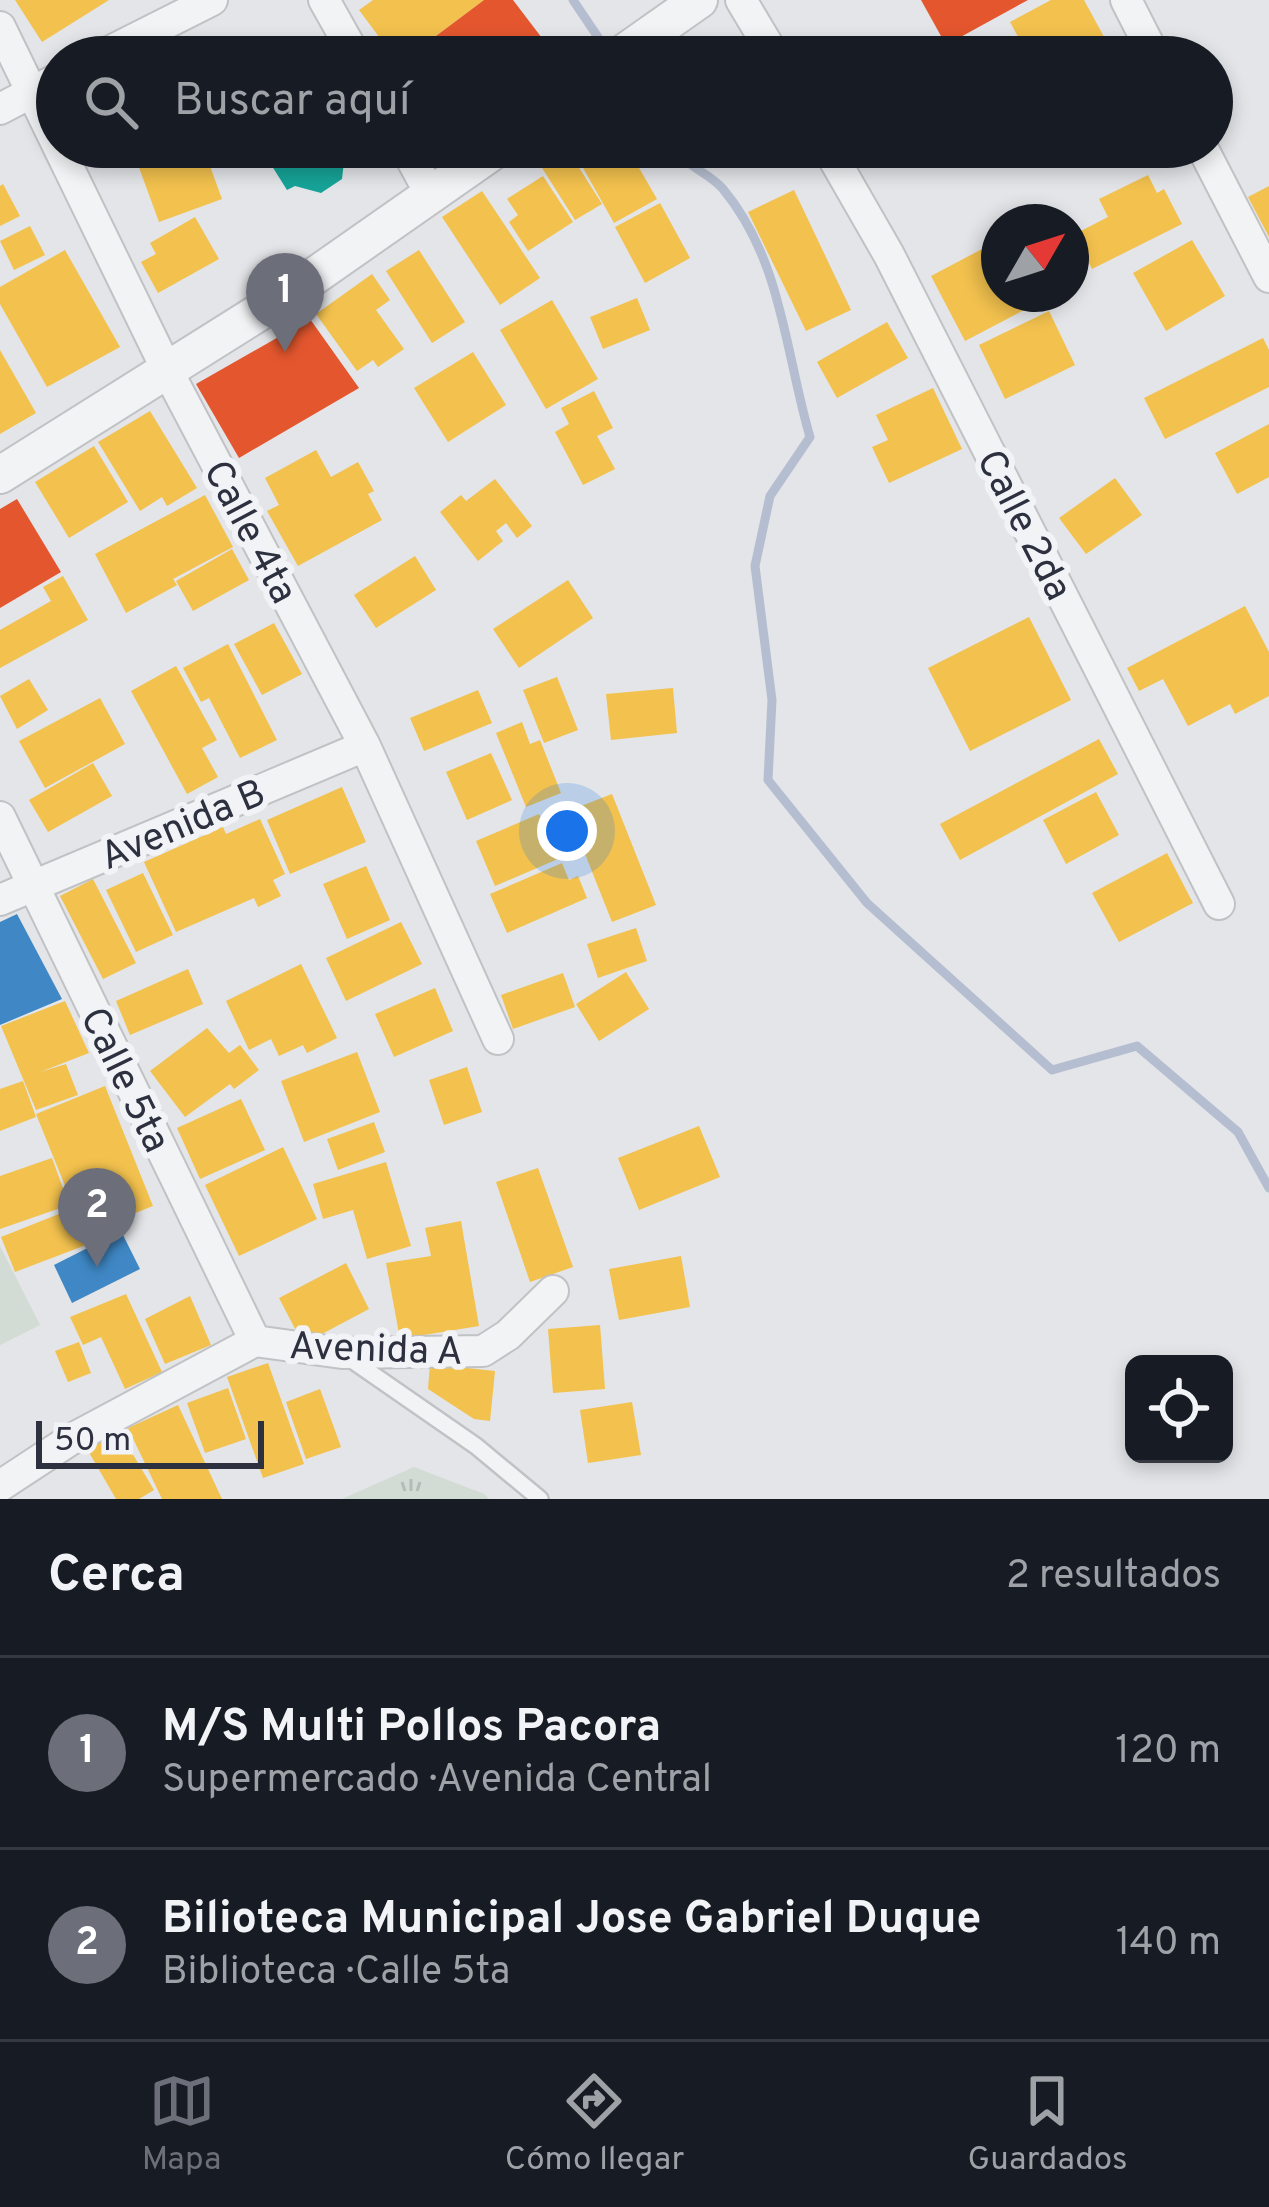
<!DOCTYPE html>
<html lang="es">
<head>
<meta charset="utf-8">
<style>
  body { margin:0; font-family:Overpass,sans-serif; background:#20242c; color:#f1f3f6 }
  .controls { position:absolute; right:36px; bottom:36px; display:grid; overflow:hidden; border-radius:18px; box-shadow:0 6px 18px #0003 }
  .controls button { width:108px; height:108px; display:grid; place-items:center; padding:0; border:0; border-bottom:3px solid #363941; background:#171b24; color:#f1f3f6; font:60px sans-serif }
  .compass { position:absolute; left:981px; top:204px; width:108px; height:108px; border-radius:50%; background:#171b24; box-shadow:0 6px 18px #0003; rotate:51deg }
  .scale { position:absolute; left:36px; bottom:30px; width:228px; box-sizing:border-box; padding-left:12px; border:6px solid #2c303f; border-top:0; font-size:33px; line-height:42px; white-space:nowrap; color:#2c303f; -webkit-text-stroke:9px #f1f3f6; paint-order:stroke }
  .you { position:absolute; left:567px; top:831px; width:42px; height:42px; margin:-30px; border:9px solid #fff; border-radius:50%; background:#1a73e8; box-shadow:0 0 0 18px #1a73e833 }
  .badge { display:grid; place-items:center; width:78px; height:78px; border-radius:50%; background:#6c6f7a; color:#fff; font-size:39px; font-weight:700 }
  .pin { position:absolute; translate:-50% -99px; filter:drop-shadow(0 3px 6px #0008) }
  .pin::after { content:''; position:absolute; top:63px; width:42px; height:36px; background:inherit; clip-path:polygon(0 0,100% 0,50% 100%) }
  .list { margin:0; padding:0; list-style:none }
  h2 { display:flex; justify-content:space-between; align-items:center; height:156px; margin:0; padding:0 48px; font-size:51px }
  h2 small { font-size:39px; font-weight:400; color:#9ea1a6 }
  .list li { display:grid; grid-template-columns:78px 1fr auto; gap:36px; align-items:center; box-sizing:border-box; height:192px; padding:0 48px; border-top:3px solid #363941 }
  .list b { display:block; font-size:45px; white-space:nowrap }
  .list p { margin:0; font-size:39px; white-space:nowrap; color:#9ea1a6 }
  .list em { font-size:39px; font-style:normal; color:#9ea1a6 }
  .icon { flex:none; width:66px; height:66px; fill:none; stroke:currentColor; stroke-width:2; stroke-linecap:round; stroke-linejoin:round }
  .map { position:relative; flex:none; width:1269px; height:1499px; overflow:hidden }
  .search { position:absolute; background:#171b24; box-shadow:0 6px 18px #0003; left:36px; right:36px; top:36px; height:132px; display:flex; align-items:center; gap:30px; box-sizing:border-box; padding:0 42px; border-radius:66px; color:#9ea1a6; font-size:45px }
  .sheet { height:540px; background:#171b24 }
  nav { display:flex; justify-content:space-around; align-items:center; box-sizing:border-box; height:168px; border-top:3px solid #363941; background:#171b24; font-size:33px; color:#9ea1a6 }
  nav a { display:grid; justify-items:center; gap:6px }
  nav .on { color:#6c6f7a }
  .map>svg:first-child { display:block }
  .grass { fill:url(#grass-tufts) }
  .green { fill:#d2dbd4 }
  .homes { fill:#f2c14e }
  .shops { fill:#e4572e }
  .schools { fill:#3f88c5 }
  .public { fill:#17a398 }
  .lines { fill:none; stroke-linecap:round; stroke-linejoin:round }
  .stream { stroke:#b5bed0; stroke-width:9 }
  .service-casing { stroke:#c0c2c4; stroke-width:20 }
  .minor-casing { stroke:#c0c2c4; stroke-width:34 }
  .tertiary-casing { stroke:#c0c2c4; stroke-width:40 }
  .service { stroke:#f2f3f5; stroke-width:15 }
  .minor { stroke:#f2f3f5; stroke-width:30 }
  .tertiary { stroke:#f2f3f5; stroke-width:36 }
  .labels { text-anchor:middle; stroke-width:12; stroke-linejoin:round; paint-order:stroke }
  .street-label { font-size:39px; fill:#2c303f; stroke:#f1f3f6 }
</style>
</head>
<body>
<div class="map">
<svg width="1269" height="1499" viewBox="0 0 1269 1499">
  <defs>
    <pattern id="grass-tufts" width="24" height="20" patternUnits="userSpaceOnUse" patternTransform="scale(3)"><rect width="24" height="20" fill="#d2dbd4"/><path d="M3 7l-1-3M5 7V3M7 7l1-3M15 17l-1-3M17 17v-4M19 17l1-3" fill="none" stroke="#b4bcb7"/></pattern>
  </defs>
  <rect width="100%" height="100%" fill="#e3e5e8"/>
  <path class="grass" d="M414,1467L484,1494L489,1499H342Z"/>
  <path class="green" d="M0,1246L40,1325L0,1345Z"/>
  <path class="homes" d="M15,0H109L42,42Z
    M373,0H484L408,57H394L359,10Z
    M1051,0H1084L1109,46L1088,57H1067L1061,46L1040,57H1029L1010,22Z
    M154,147H203L222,199L159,222L134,154Z
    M558,147H566L602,204L575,220L537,160Z
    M600,147H627L657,199L614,223L578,159Z
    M1094,147H1142L1104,167Z
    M1148,175L1157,193L1164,189L1182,224L1092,269L1075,234L1108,217L1099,199Z
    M543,176L573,222L528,251L509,222L518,215L507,199Z
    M3,184L20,216L0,226V186Z
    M1269,186V237L1248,197Z
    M794,190L851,310L806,331L748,212Z
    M482,191L540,278L500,305L442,217Z
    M660,203L690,258L645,283L615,227Z
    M195,217L219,259L158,293L141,262L156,254L150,243Z
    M30,226L45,255L14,270L0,241Z
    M999,240V294H1040L1043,300L965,341L931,276Z
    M1192,240L1225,296L1166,331L1133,273Z
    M65,250L120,347L47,387L0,304V287Z
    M419,250L465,322L432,343L386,271Z
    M372,274L390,300L376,310L404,349L378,367L373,360L357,371L316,314Z
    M637,298L650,330L603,349L590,317Z
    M552,300L598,379L546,409L500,330Z
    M1049,311L1075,365L1005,399L979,345Z
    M887,322L908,358L837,398L817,362Z
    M1263,338L1269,350V387L1165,439L1144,398Z
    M0,350L36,413L0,434Z
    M473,352L506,405L448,442L414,388Z
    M933,388L962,449L889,483L872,447L888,440L876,415Z
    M594,391L613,428L597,436L615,469L583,485L555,432L569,424L561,408Z
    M150,411L197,488L167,506L162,497L140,511L98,442Z
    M1269,424V477L1237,494L1215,453Z
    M94,446L128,502L69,538L35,482Z
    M316,450L331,477L358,462L374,491L368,494L382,520L298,566L267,511L279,505L265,478Z
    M1115,478L1142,515L1086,554L1059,518Z
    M495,479L532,526L517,538L506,523L496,531L503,541L478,561L440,512L461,495L466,501Z
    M205,495L233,547L173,579L177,585L126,613L95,554Z
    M232,549L249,580L193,611L176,581Z
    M415,556L436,590L376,628L354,595Z
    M63,576L88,620L0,668V630L51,601L43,587Z
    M568,580L593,618L519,668L493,629Z
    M1245,606L1269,652V696L1235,714L1230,704L1188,726L1163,679L1139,691L1127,668Z
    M1029,617L1071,700L970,751L928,668Z
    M274,623L302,674L262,695L234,644Z
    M228,644L277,740L240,758L209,698L201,702L183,668Z
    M176,666L217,740L202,748L218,777L187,794L131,691Z
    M557,677L578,730L544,743L523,690Z
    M29,679L48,710L17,729L0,696Z
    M673,688L677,733L611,740L606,694Z
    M478,690L492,723L424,751L410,718Z
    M100,698L125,744L45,788L19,741Z
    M522,722L530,744L540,740L561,793L526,807L496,733Z
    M1099,739L1118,774L960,860L940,824Z
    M491,753L512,800L467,820L446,772Z
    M93,763L112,796L48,832L29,800Z
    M342,787L366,842L290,874L267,820Z
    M1096,792L1119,835L1066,864L1043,820Z
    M612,794L656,905L612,922L568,811Z
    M539,814L558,859L495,886L476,841Z
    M260,819L285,874L273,880L281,896L258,907L254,898L176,932L144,862L223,827L226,834Z
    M1167,853L1193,903L1119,942L1092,893Z
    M562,863L569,880L578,876L587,898L507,933L490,894Z
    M366,866L390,920L347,939L323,884Z
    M143,873L173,935L136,952L106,890Z
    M93,879L136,963L103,979L60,896Z
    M401,922L422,964L346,1001L326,958Z
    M636,928L647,961L598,978L587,944Z
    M301,964L337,1038L307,1053L303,1045L279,1056L271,1039L249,1050L226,1001Z
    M188,969L203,1004L130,1035L116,1001Z
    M626,972L649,1009L599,1041L576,1004Z
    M563,973L575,1007L513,1029L501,995Z
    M435,988L453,1031L394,1057L375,1014Z
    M65,1001L89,1053L40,1072L66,1064L78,1095L36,1110L1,1026Z
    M207,1028L229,1053L240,1045L259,1070L234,1089L230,1084L185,1117L150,1071Z
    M357,1052L380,1112L304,1142L281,1081Z
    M467,1067L482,1112L444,1125L429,1080Z
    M23,1081L36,1117L0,1131V1089Z
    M105,1086L153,1206L83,1234L86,1245L15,1272L1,1237L74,1208L36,1114Z
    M241,1099L265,1150L200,1179L177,1128Z
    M374,1122L385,1152L338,1170L327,1139Z
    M699,1126L720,1177L639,1210L618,1158Z
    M283,1147L317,1219L239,1256L205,1185Z
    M52,1158L69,1205L0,1229V1176Z
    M386,1162L411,1246L367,1259L353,1210L323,1219L313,1184Z
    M538,1168L573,1267L530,1282L496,1182Z
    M461,1221L479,1326L400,1339L386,1263L431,1256L425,1228Z
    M681,1256L690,1307L619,1320L609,1269Z
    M346,1263L369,1309L303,1344L279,1298Z
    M126,1294L162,1372L125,1389L101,1337L83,1345L70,1317Z
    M190,1296L211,1345L165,1364L145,1319Z
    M600,1325L605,1389L553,1393L548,1329Z
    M79,1342L91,1373L68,1382L55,1351Z
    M268,1363L304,1464L263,1478L227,1377Z
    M430,1364L495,1371L490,1421L474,1419L428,1389Z
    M228,1388L246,1439L205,1453L187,1403Z
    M320,1389L341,1447L306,1459L286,1402Z
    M632,1402L641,1455L588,1463L580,1410Z
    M178,1405L222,1499H162L128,1428Z
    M119,1431L154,1490L139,1499H116L87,1449Z"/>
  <path class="shops" d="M484,0H513L545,42L525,57H408Z
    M921,0H1028L946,45Z
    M310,319L359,388L239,458L196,384Z
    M17,499L61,572L0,608V509Z"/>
  <path class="schools" d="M17,914L62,999L0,1025V922Z
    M121,1231L140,1269L72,1303L54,1265Z"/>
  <path class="public" d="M260,147H356L345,153L342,179L321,193L295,186L287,190Z"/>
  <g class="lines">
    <path class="stream" d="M573,0L610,55
      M674,147C689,169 708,172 723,189C782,260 785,352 810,437L770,496L755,566L772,700L768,780L867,903L1052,1070L1137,1046L1238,1132L1269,1188"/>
    <g class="service-casing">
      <path id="service" d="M349,1358L476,1446L540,1499"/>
    </g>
    <g class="minor-casing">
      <path id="minor" d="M324,0L356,57
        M741,0L775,57
        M1126,0L1155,57
        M0,27L167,370L365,746L498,1039
        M99,57L212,0
        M0,109L57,79
        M405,147L432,197
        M827,147L889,255L1219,904
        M1202,147L1269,277
        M0,817L255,1341
        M0,900L365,746
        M0,1486L70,1440L255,1341L342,1353L483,1351L508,1335L553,1291"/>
    </g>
    <g class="tertiary-casing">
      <path id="tertiary" d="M618,57L699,0
        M0,475L293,291L499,147"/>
    </g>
    <use href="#service" class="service"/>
    <use href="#minor" class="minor"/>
    <use href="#tertiary" class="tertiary"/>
  </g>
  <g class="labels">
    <g class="street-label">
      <text transform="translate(1026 524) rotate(63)" y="14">Calle 2da</text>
      <text transform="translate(252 531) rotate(62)" y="14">Calle 4ta</text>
      <text transform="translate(182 823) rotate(-23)" y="14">Avenida B</text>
      <text transform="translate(127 1079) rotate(64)" y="14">Calle 5ta</text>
      <text transform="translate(376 1347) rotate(2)" y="14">Avenida A</text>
    </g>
  </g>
</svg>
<div class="controls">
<button><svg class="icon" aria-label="locate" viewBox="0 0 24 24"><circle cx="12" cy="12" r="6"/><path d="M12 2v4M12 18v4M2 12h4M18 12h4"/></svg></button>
</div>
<svg class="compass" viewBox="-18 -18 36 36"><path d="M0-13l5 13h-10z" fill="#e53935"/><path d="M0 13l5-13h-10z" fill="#9ea1a6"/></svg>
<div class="scale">50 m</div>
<div class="you"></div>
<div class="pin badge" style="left:285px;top:352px">1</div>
<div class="pin badge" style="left:97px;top:1267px">2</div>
<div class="search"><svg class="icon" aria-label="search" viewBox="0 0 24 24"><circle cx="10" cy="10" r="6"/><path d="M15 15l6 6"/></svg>Buscar aquí</div>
</div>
<section class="sheet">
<h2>Cerca<small>2 resultados</small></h2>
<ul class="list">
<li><span class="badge">1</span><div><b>M/S Multi Pollos Pacora</b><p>Supermercado · Avenida Central</p></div><em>120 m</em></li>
<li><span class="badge">2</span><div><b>Bilioteca Municipal Jose Gabriel Duque</b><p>Biblioteca · Calle 5ta</p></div><em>140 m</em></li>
</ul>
</section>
<nav>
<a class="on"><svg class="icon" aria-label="map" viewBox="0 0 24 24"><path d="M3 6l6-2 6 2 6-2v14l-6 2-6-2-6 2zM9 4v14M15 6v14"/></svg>Mapa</a>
<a><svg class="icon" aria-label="directions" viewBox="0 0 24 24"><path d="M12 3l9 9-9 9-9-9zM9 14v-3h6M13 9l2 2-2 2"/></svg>Cómo llegar</a>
<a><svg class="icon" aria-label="saved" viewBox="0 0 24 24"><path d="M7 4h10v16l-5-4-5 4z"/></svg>Guardados</a>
</nav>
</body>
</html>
